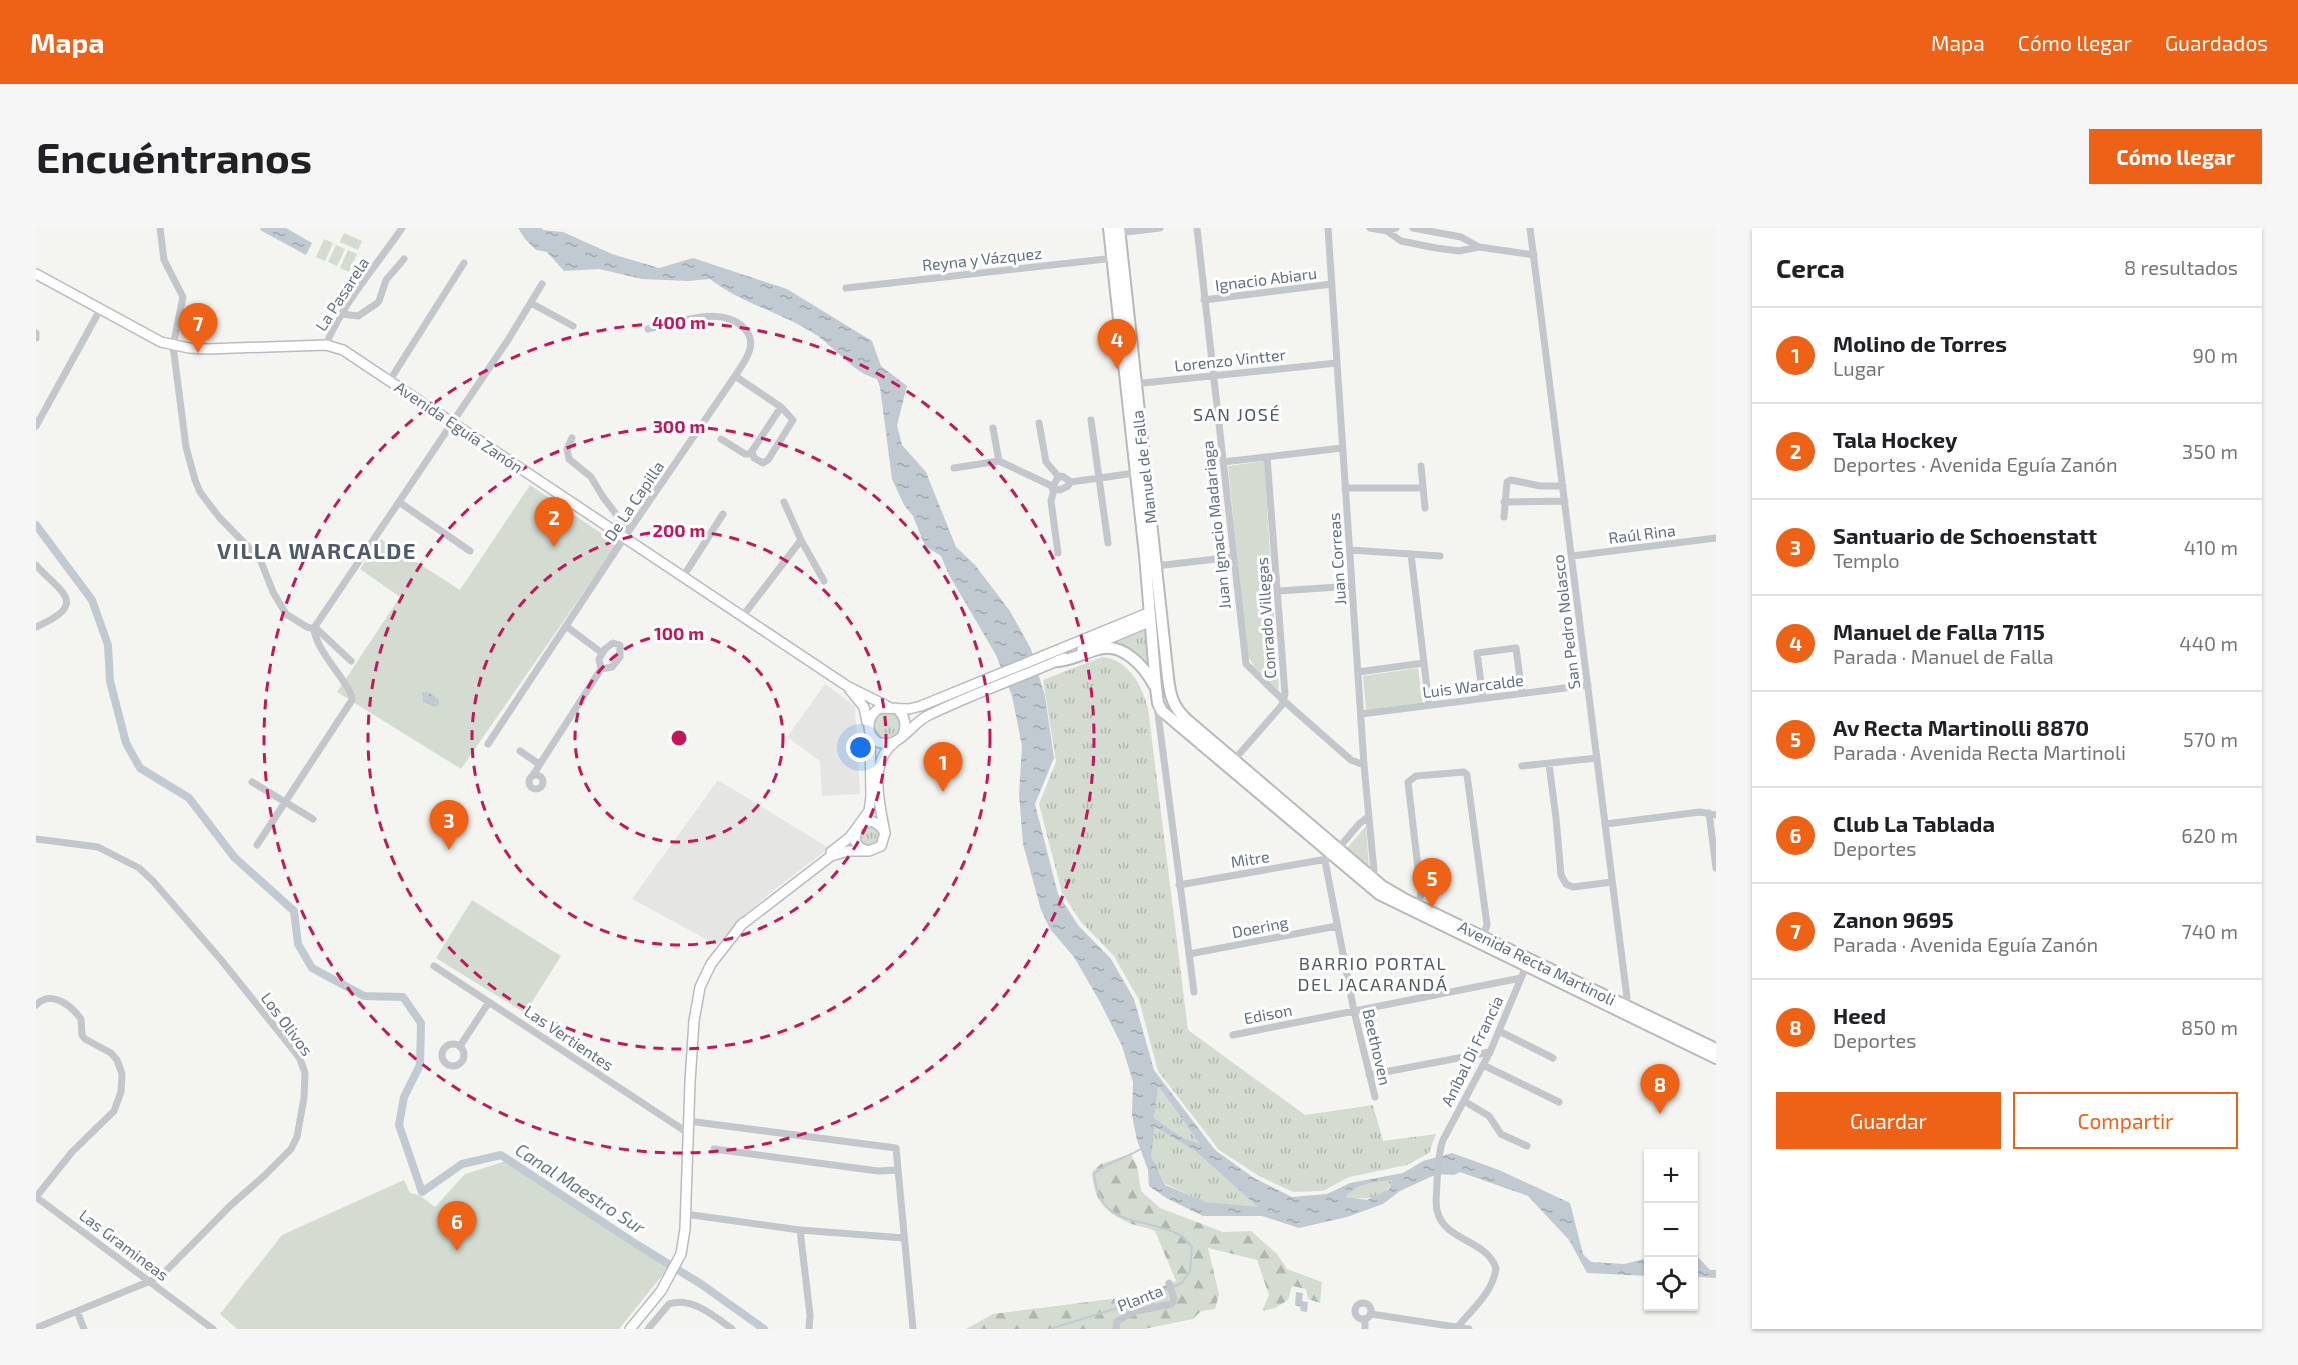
<!DOCTYPE html>
<html lang="es">
<head>
<meta charset="utf-8">
<style>
  body { margin:0; font-family:"Exo 2",sans-serif; background:#f6f6f6; color:#202124 }
  .controls { position:absolute; right:18px; bottom:18px; display:grid; overflow:hidden; border-radius:0px; box-shadow:0 2px 4px #0004 }
  .controls button { width:54px; height:54px; display:grid; place-items:center; padding:0; border:0; border-bottom:2px solid #e0e0e0; background:#fff; color:#202124; font:30px sans-serif }
  .you { position:absolute; left:825px; top:520px; width:21px; height:21px; margin:-15px; border:4px solid #fff; border-radius:50%; background:#1a73e8; box-shadow:0 0 0 9px #1a73e833 }
  .badge { display:grid; place-items:center; width:39px; height:39px; border-radius:50%; background:#ee6217; color:#fff; font-size:20px; font-weight:700 }
  .pin { position:absolute; translate:-50% -50px; filter:drop-shadow(0 2px 3px #0008) }
  .pin::after { content:''; position:absolute; top:32px; width:21px; height:18px; background:inherit; clip-path:polygon(0 0,100% 0,50% 100%) }
  .list { margin:0; padding:0; list-style:none }
  h2 { display:flex; justify-content:space-between; align-items:center; height:78px; margin:0; padding:0 24px; font-size:26px }
  h2 small { font-size:20px; font-weight:400; color:#757577 }
  .list li { display:grid; grid-template-columns:39px 1fr auto; gap:18px; align-items:center; box-sizing:border-box; height:96px; padding:0 24px; border-top:2px solid #e0e0e0 }
  .list b { display:block; font-size:22px; white-space:nowrap }
  .list p { margin:0; font-size:20px; white-space:nowrap; color:#757577 }
  .list em { font-size:20px; font-style:normal; color:#757577 }
  .actions { display:flex; gap:12px; padding:18px 24px }
  .actions a { flex:1; padding:14px 0; border:2px solid #ee6217; border-radius:0px; text-align:center; font-size:21px; color:#ee6217 }
  .actions .main { background:#ee6217; color:#fff }
  .icon { flex:none; width:33px; height:33px; fill:none; stroke:currentColor; stroke-width:2; stroke-linecap:round; stroke-linejoin:round }
  .map { position:relative; flex:none; width:1680px; height:1101px; overflow:hidden; border-radius:0px }
  header { display:flex; align-items:center; gap:36px; box-sizing:border-box; height:84px; padding:0 30px; background:#ee6217; color:#fff }
  header strong { font-size:28px }
  nav { display:flex; gap:33px; margin-inline-start:auto; font-size:21px }
  .intro { display:flex; align-items:center; justify-content:space-between; box-sizing:border-box; height:144px; padding:0 36px }
  h1 { margin:0; font-size:42px }
  .button { padding:15px 27px; border-radius:0px; background:#ee6217; color:#fff; font-size:21px; font-weight:700 }
  main { display:flex; gap:36px; padding:0 36px }
  aside { flex:1; background:#fff; border-radius:0px; box-shadow:0 2px 4px #0004 }
  .map>svg:first-child { display:block }
  .built { fill:#e5e6e4 }
  .grass { fill:url(#grass-tufts) }
  .forest { fill:url(#forest-firs) }
  .park { fill:#d4dcd1 }
  .water { fill:url(#water-ripples); fill-rule:evenodd }
  .lines { fill:none; stroke-linecap:round; stroke-linejoin:round }
  .stream { stroke:#c1cad1; stroke-width:2 }
  .canal { stroke:#c1cad1; stroke-width:8 }
  .secondary-casing { stroke:#b8bbc0; stroke-width:12 }
  .primary-casing { stroke:#b6b9be; stroke-width:14 }
  .minor { stroke:#c3c6ca; stroke-width:7 }
  .secondary { stroke:#fff; stroke-width:9 }
  .primary { stroke:#fff; stroke-width:10 }
  .ring { fill:none; stroke:#c2185b; stroke-width:3; stroke-dasharray:10 8 }
  .labels { text-anchor:middle; stroke-width:6; stroke-linejoin:round; paint-order:stroke }
  .street-label { font-size:16px; fill:#617083; stroke:#fff }
  .neighbourhood-label { font-size:18px; letter-spacing:1.5px; fill:#505a68; stroke:#fff }
  .water-label { font-size:18px; font-style:italic; fill:#627988; stroke:#fff }
  .district-label { font-size:22px; font-weight:bold; letter-spacing:1.5px; fill:#505a68; stroke:#fff }
  .centre { fill:#c2185b; stroke:#fff; stroke-width:3 }
  .ring-label { font-size:18px; text-anchor:middle; font-weight:bold; fill:#c2185b; stroke:#fff; stroke-width:6; stroke-linejoin:round; paint-order:stroke }
</style>
</head>
<body>
<header>
<strong>Mapa</strong>
<nav><a>Mapa</a><a>Cómo llegar</a><a>Guardados</a></nav>
</header>
<div class="intro"><h1>Encuéntranos</h1><a class="button">Cómo llegar</a></div>
<main>
<div class="map">
<svg width="1680" height="1101" viewBox="0 0 1680 1101">
  <defs>
    <pattern id="grass-tufts" width="24" height="20" patternUnits="userSpaceOnUse" patternTransform="scale(1.5)"><rect width="24" height="20" fill="#d4dcd1"/><path d="M3 7l-1-3M5 7V3M7 7l1-3M15 17l-1-3M17 17v-4M19 17l1-3" fill="none" stroke="#afb7af"/></pattern>
    <pattern id="forest-firs" width="22" height="20" patternUnits="userSpaceOnUse" patternTransform="scale(1.5)"><rect width="22" height="20" fill="#d4dcd1"/><path d="M5 1l3.5 6h-7zM16 11l3.5 6h-7z" fill="#afb7af"/></pattern>
    <pattern id="water-ripples" width="26" height="14" patternUnits="userSpaceOnUse" patternTransform="scale(1.5)"><rect width="26" height="14" fill="#c1cad1"/><path d="M2 4q2-2 4 0t4 0M15 11q2-2 4 0t4 0" fill="none" stroke="#a0a8af"/></pattern>
  </defs>
  <rect width="100%" height="100%" fill="#f4f5f0"/>
  <path class="built" d="M789,456L819,478L824,566L786,568L784,533L751,509Z
    M682,552L793,620L729,669L703,692L681,717L596,671Z"/>
  <path class="grass" d="M1110,399L1115,445L1089,419L1072,414Z
    M1066,429C1092,431 1106,457 1112,480L1152,802L1269,887L1337,877L1347,913L1400,906L1393,925L1371,937L1313,949L1287,963L1257,964L1223,948L1183,922L1122,843L1103,772L1078,728L1045,694L1026,665L1003,576L1020,534L1007,452Z
    M837 498a14 14 0 1 1 28 0a14 14 0 1 1-28 0Z
    M824 608a10 10 0 1 1 20 0a10 10 0 1 1-20 0Z
    M1122,858L1165,917L1147,910L1118,890Z
    M1119,899L1159,923L1223,980L1169,974L1129,956L1114,928Z
    M1358,952C1346,973 1329,972 1308,969C1321,955 1340,954 1358,952Z"/>
  <path class="forest" d="M1095,926L1101,938L1105,963L1124,980L1187,1004L1215,1003L1241,1026L1251,1041L1286,1054L1284,1075L1272,1071L1270,1061L1256,1058L1252,1072L1239,1080L1226,1083L1233,1067L1221,1032L1172,1020L1183,1066L1179,1081L1165,1083L1157,1091L1108,1101H930L957,1086L1092,1069L1095,1072L1140,1053L1119,1003C1112,999 1104,999 1096,996C1070,985 1058,974 1056,944L1065,936Z"/>
  <path class="park" d="M308,5L326,13L322,22L304,14Z
    M288,11L297,15L289,33L280,29Z
    M300,17L309,21L301,38L292,34Z
    M312,22L321,26L313,44L304,40Z
    M1228,233L1243,463L1219,440L1212,428L1192,238Z
    M494,257L581,316L425,541L301,464L364,369L324,341L345,311L424,362Z
    M1382,440L1387,475L1330,482L1327,448Z
    M1330,598L1333,639L1311,620Z
    M436,672L525,728L489,785L400,730Z
    M470,933L633,1039L583,1101H201L184,1086L246,1007L368,952L374,965L383,967L399,979L429,946Z"/>
  <path class="water" d="M225,0H250L276,15L270,27L224,2Z
    M482,0H506L507,2L527,4L576,26L623,40L657,30L751,61L836,113L845,138L871,158L861,197L866,217L890,244L920,319L939,337L974,383L995,421L1009,468L1018,530L999,576L1022,666L1042,697L1075,731L1098,771L1118,842L1179,922L1218,950L1256,969L1291,966L1314,955L1367,945L1387,933L1416,925L1463,942L1534,975L1547,1026L1555,1034L1588,1036L1612,1030V1048L1551,1045L1533,1012L1492,968L1424,944L1418,947L1401,946L1364,963L1347,976L1311,989L1263,1000L1226,988H1167L1130,970L1113,958L1112,942L1101,912L1096,887L1097,854L1086,818L1064,774L1038,729L1014,701L1005,682L987,616L983,566L986,518L976,468L960,427L913,347L905,328L889,318L877,288L868,277L856,251L844,159L841,151C815,144 799,118 777,105C744,84 704,75 674,51L652,53L606,51L563,41L528,43L511,24L500,22L489,11ZM1122,859H1123L1164,916L1147,910L1118,890ZM1119,899L1159,923L1222,979L1170,974L1129,957L1115,928ZM1357,952L1353,961L1331,972L1309,969C1321,955 1340,954 1357,952Z
    M386,464H392L403,472V477L399,479L387,474Z
    M1658,1028L1662,1029L1674,1042H1680V1050L1663,1049L1658,1046Z
    M1260,1064L1267,1065L1266,1073L1272,1074L1271,1084L1265,1083L1264,1079L1259,1077Z"/>
  <g class="lines">
    <path class="stream" d="M1014,1101L1110,1071L1146,1055L1154,1043L1156,1019C1152,1015 1147,1008 1142,1006C1104,987 1065,1002 1058,946C1073,932 1090,931 1106,920"/>
    <path class="canal" d="M0,297L56,372L72,417L74,453L90,515L104,540L153,570L198,629L258,683L262,716L276,740L328,768L367,769L385,795L384,837L368,869L363,897L386,964L426,936L465,927L600,1016L665,1056L728,1101"/>
    <g class="secondary-casing">
      <path id="secondary" d="M0,46L125,114L153,120L171,121L290,117L307,122L811,458L853,479
        M1046,422L1113,394
        M1028,430C983,450 935,466 891,488C879,494 866,513 855,515C832,521 825,490 844,480L873,481L885,478L1112,385
        M814,462L828,479L831,494
        M859,480C869,486 871,496 867,507
        M821,601L819,613L824,620L833,623L845,618L849,605L844,598L836,593L823,597
        M849,605C844,578 832,534 858,515
        M795,624L814,609L833,583L835,568L834,507
        M704,698L795,628L812,623H833
        M594,1101L625,1063L645,1026L649,1001L654,854L658,793L664,759L675,736L707,695"/>
    </g>
    <g class="primary-casing">
      <path id="primary" d="M1073,0L1109,327L1120,460L1122,475L1126,483L1343,666L1680,830
        M1083,0L1132,450C1134,467 1137,479 1150,491L1346,658L1370,672L1680,821
        M1022,433C1037,432 1049,424 1063,421C1086,414 1108,438 1118,457"/>
    </g>
    <path class="minor" d="M124,0L128,32L147,69L137,118L150,219L159,252L164,264L183,289L224,331L237,364L250,386L271,399L282,402L315,433
      M1161,0L1210,436L1248,473L1315,532L1328,537
      M1292,0L1328,537L1338,643L1335,652
      M1334,0L1351,3L1365,13L1400,20L1423,23L1443,19
      M1377,0L1425,9L1443,19L1498,27
      M1494,0L1591,770L1588,780
      M1351,3L1360,0
      M1082,5L1124,0
      M810,60L1079,30
      M1168,72L1296,56
      M495,75L537,98
      M306,86L322,88L340,76L343,73L350,52L368,31
      M0,105V110
      M290,117C306,76 341,37 366,0
      M699,148L745,179L757,192L732,232L727,235L718,230L716,223L745,179
      M354,152L428,35
      M1097,156L1301,135
      M1055,192L1072,315
      M1003,195L1010,234L1023,249
      M0,198L65,80
      M957,200L963,233
      M536,210L531,221L533,231L555,249L567,269L593,303
      M685,211L709,226H716
      M1187,234L1306,220
      M1385,238L1389,280
      M918,240L963,233L1016,258
      M1035,254L1032,258L1024,262L1016,260L1021,251L1026,248L1035,254L1099,245
      M1309,260H1387
      M1018,262L1015,273L1022,325
      M363,274L434,323
      M748,274L765,312L788,353
      M1468,274L1529,273
      M1468,289L1471,254L1475,252L1504,258H1527
      M1314,322L1404,328
      M1375,326L1393,477
      M1536,328L1680,310
      M0,337C25,365 54,375 0,399
      M1120,338L1197,329
      M647,349L687,286
      M1243,363L1316,358
      M706,389L765,312
      M530,398L566,425
      M577,415L584,417V429L576,439L565,441L563,431L569,421Z
      M1322,444L1388,435
      M1447,470L1441,425L1480,420L1486,465
      M1121,478L1158,764
      M1325,486L1552,457
      M452,516L588,310L699,148C709,133 724,115 707,99C683,77 641,95 612,101
      M484,523L503,536
      M1198,532L1246,477L1249,466L1231,229
      M1513,536L1520,590L1525,647L1530,656L1537,659L1576,654
      M1486,538L1561,530
      M493 554a7 7 0 1 1 14 0a7 7 0 1 1-14 0Z
      M497,547L565,441
      M216,554L277,591
      M1673,585L1680,640
      M1570,596L1664,584L1680,587
      M0,611L62,619L103,640L117,653L186,733L259,824L264,831L269,845L268,870L261,909L255,921L228,948L195,977L124,1049L0,1100
      M221,617L316,472C316,456 279,424 278,400L472,112L506,56
      M1301,622L1323,596L1332,589
      M1289,633L1318,783L1339,869
      M1143,657L1291,631
      M1381,681L1385,666L1372,554L1380,548L1428,544L1431,547L1451,697L1446,711
      M1153,726L1301,698
      M398,738L652,905
      M0,777C15,762 34,776 45,791L46,807L49,811L75,825L81,832L86,846L85,864L78,883L36,924L0,969
      M1463,803L1517,830
      M1197,807L1485,750
      M406 827a11 11 0 1 1 22 0a11 11 0 1 1-22 0Z
      M424,818L453,774
      M1447,837L1523,874
      M1333,847L1454,824
      M1428,873L1453,888L1465,906L1491,918
      M652,893L860,920L877,1101
      M678,921L842,943L862,942
      M0,969L177,1101
      M649,986L764,1002L868,1010
      M764,1002L774,1087L773,1101
      M1319 1083a8 8 0 1 1 16 0a8 8 0 1 1-16 0Z
      M41,1083L48,1101
      M1335,1086L1433,1101
      M1329,1092V1101
      M612,1101L633,1076C655,1068 678,1088 696,1101
      M1080,1101L1081,1093L1100,1083L1136,1076L1138,1071L1133,1055
      M1420,1101C1435,1082 1457,1065 1460,1040C1450,1011 1407,1013 1401,982C1399,973 1401,963 1401,954C1402,940 1402,925 1407,912L1454,824L1491,736"/>
    <use href="#secondary" class="secondary"/>
    <use href="#primary" class="primary"/>
  </g>
  <g class="ring">
    <circle cx="643" cy="510" r="104"/>
    <circle cx="643" cy="510" r="207"/>
    <circle cx="643" cy="510" r="311"/>
    <circle cx="643" cy="510" r="415"/>
  </g>
  <g class="labels">
    <g class="street-label">
      <text transform="translate(946 31) rotate(-6)" y="6">Reyna y Vázquez</text>
      <text transform="translate(1230 51) rotate(-7)" y="6">Ignacio Abiaru</text>
      <text transform="translate(306 66) rotate(-57)" y="6">La Pasarela</text>
      <text transform="translate(1194 132) rotate(-6)" y="6">Lorenzo Vintter</text>
      <text transform="translate(423 199) rotate(34)" y="6">Avenida Eguía Zanón</text>
      <text transform="translate(1108 239) rotate(-97)" y="6">Manuel de Falla</text>
      <text transform="translate(598 273) rotate(-56)" y="6">De La Capilla</text>
      <text transform="translate(1180 297) rotate(-96)" y="6">Juan Ignacio Madariaga</text>
      <text transform="translate(1606 306) rotate(-7)" y="6">Raúl Rina</text>
      <text transform="translate(1301 331) rotate(-94)" y="6">Juan Correas</text>
      <text transform="translate(1230 390) rotate(-94)" y="6">Conrado Villegas</text>
      <text transform="translate(1530 394) rotate(-97)" y="6">San Pedro Nolasco</text>
      <text transform="translate(1437 458) rotate(-7)" y="6">Luis Warcalde</text>
      <text transform="translate(1214 631) rotate(-9)" y="6">Mitre</text>
      <text transform="translate(1224 699) rotate(-11)" y="6">Doering</text>
      <text transform="translate(1501 735) rotate(26)" y="6">Avenida Recta Martinoli</text>
      <text transform="translate(1232 786) rotate(-11)" y="6">Edison</text>
      <text transform="translate(251 796) rotate(53)" y="6">Los Olivos</text>
      <text transform="translate(533 810) rotate(34)" y="6">Las Vertientes</text>
      <text transform="translate(1341 819) rotate(77)" y="6">Beethoven</text>
      <text transform="translate(1436 823) rotate(-64)" y="6">Aníbal Di Francia</text>
      <text transform="translate(88 1017) rotate(37)" y="6">Las Gramineas</text>
      <text transform="translate(1104 1070) rotate(-21)" y="6">Planta</text>
    </g>
    <g class="neighbourhood-label">
      <text x="1201" y="193">SAN JOSÉ</text>
      <text x="1337" y="742">BARRIO PORTAL<tspan x="1337" dy="21">DEL JACARANDÁ</tspan></text>
    </g>
    <g class="water-label">
      <text transform="translate(544 961) rotate(33)" y="6">Canal Maestro Sur</text>
    </g>
    <g class="district-label">
      <text x="281" y="331">VILLA WARCALDE</text>
    </g>
  </g>
  <circle cx="643" cy="510" r="9" class="centre"/>
  <g class="ring-label">
    <text x="643" y="101">400 m</text>
    <text x="643" y="205">300 m</text>
    <text x="643" y="309">200 m</text>
    <text x="643" y="412">100 m</text>
  </g>
</svg>
<div class="controls">
<button>+</button>
<button>−</button>
<button><svg class="icon" aria-label="locate" viewBox="0 0 24 24"><circle cx="12" cy="12" r="6"/><path d="M12 2v4M12 18v4M2 12h4M18 12h4"/></svg></button>
</div>
<div class="you"></div>
<div class="pin badge" style="left:907px;top:564px">1</div>
<div class="pin badge" style="left:518px;top:319px">2</div>
<div class="pin badge" style="left:413px;top:622px">3</div>
<div class="pin badge" style="left:1081px;top:141px">4</div>
<div class="pin badge" style="left:1396px;top:680px">5</div>
<div class="pin badge" style="left:421px;top:1023px">6</div>
<div class="pin badge" style="left:162px;top:125px">7</div>
<div class="pin badge" style="left:1624px;top:886px">8</div>
</div>
<aside>
<h2>Cerca<small>8 resultados</small></h2>
<ul class="list">
<li><span class="badge">1</span><div><b>Molino de Torres</b><p>Lugar</p></div><em>90 m</em></li>
<li><span class="badge">2</span><div><b>Tala Hockey</b><p>Deportes · Avenida Eguía Zanón</p></div><em>350 m</em></li>
<li><span class="badge">3</span><div><b>Santuario de Schoenstatt</b><p>Templo</p></div><em>410 m</em></li>
<li><span class="badge">4</span><div><b>Manuel de Falla 7115</b><p>Parada · Manuel de Falla</p></div><em>440 m</em></li>
<li><span class="badge">5</span><div><b>Av Recta Martinolli 8870</b><p>Parada · Avenida Recta Martinoli</p></div><em>570 m</em></li>
<li><span class="badge">6</span><div><b>Club La Tablada</b><p>Deportes</p></div><em>620 m</em></li>
<li><span class="badge">7</span><div><b>Zanon 9695</b><p>Parada · Avenida Eguía Zanón</p></div><em>740 m</em></li>
<li><span class="badge">8</span><div><b>Heed</b><p>Deportes</p></div><em>850 m</em></li>
</ul>
<div class="actions"><a class="main">Guardar</a><a>Compartir</a></div>
</aside>
</main>
</body>
</html>
